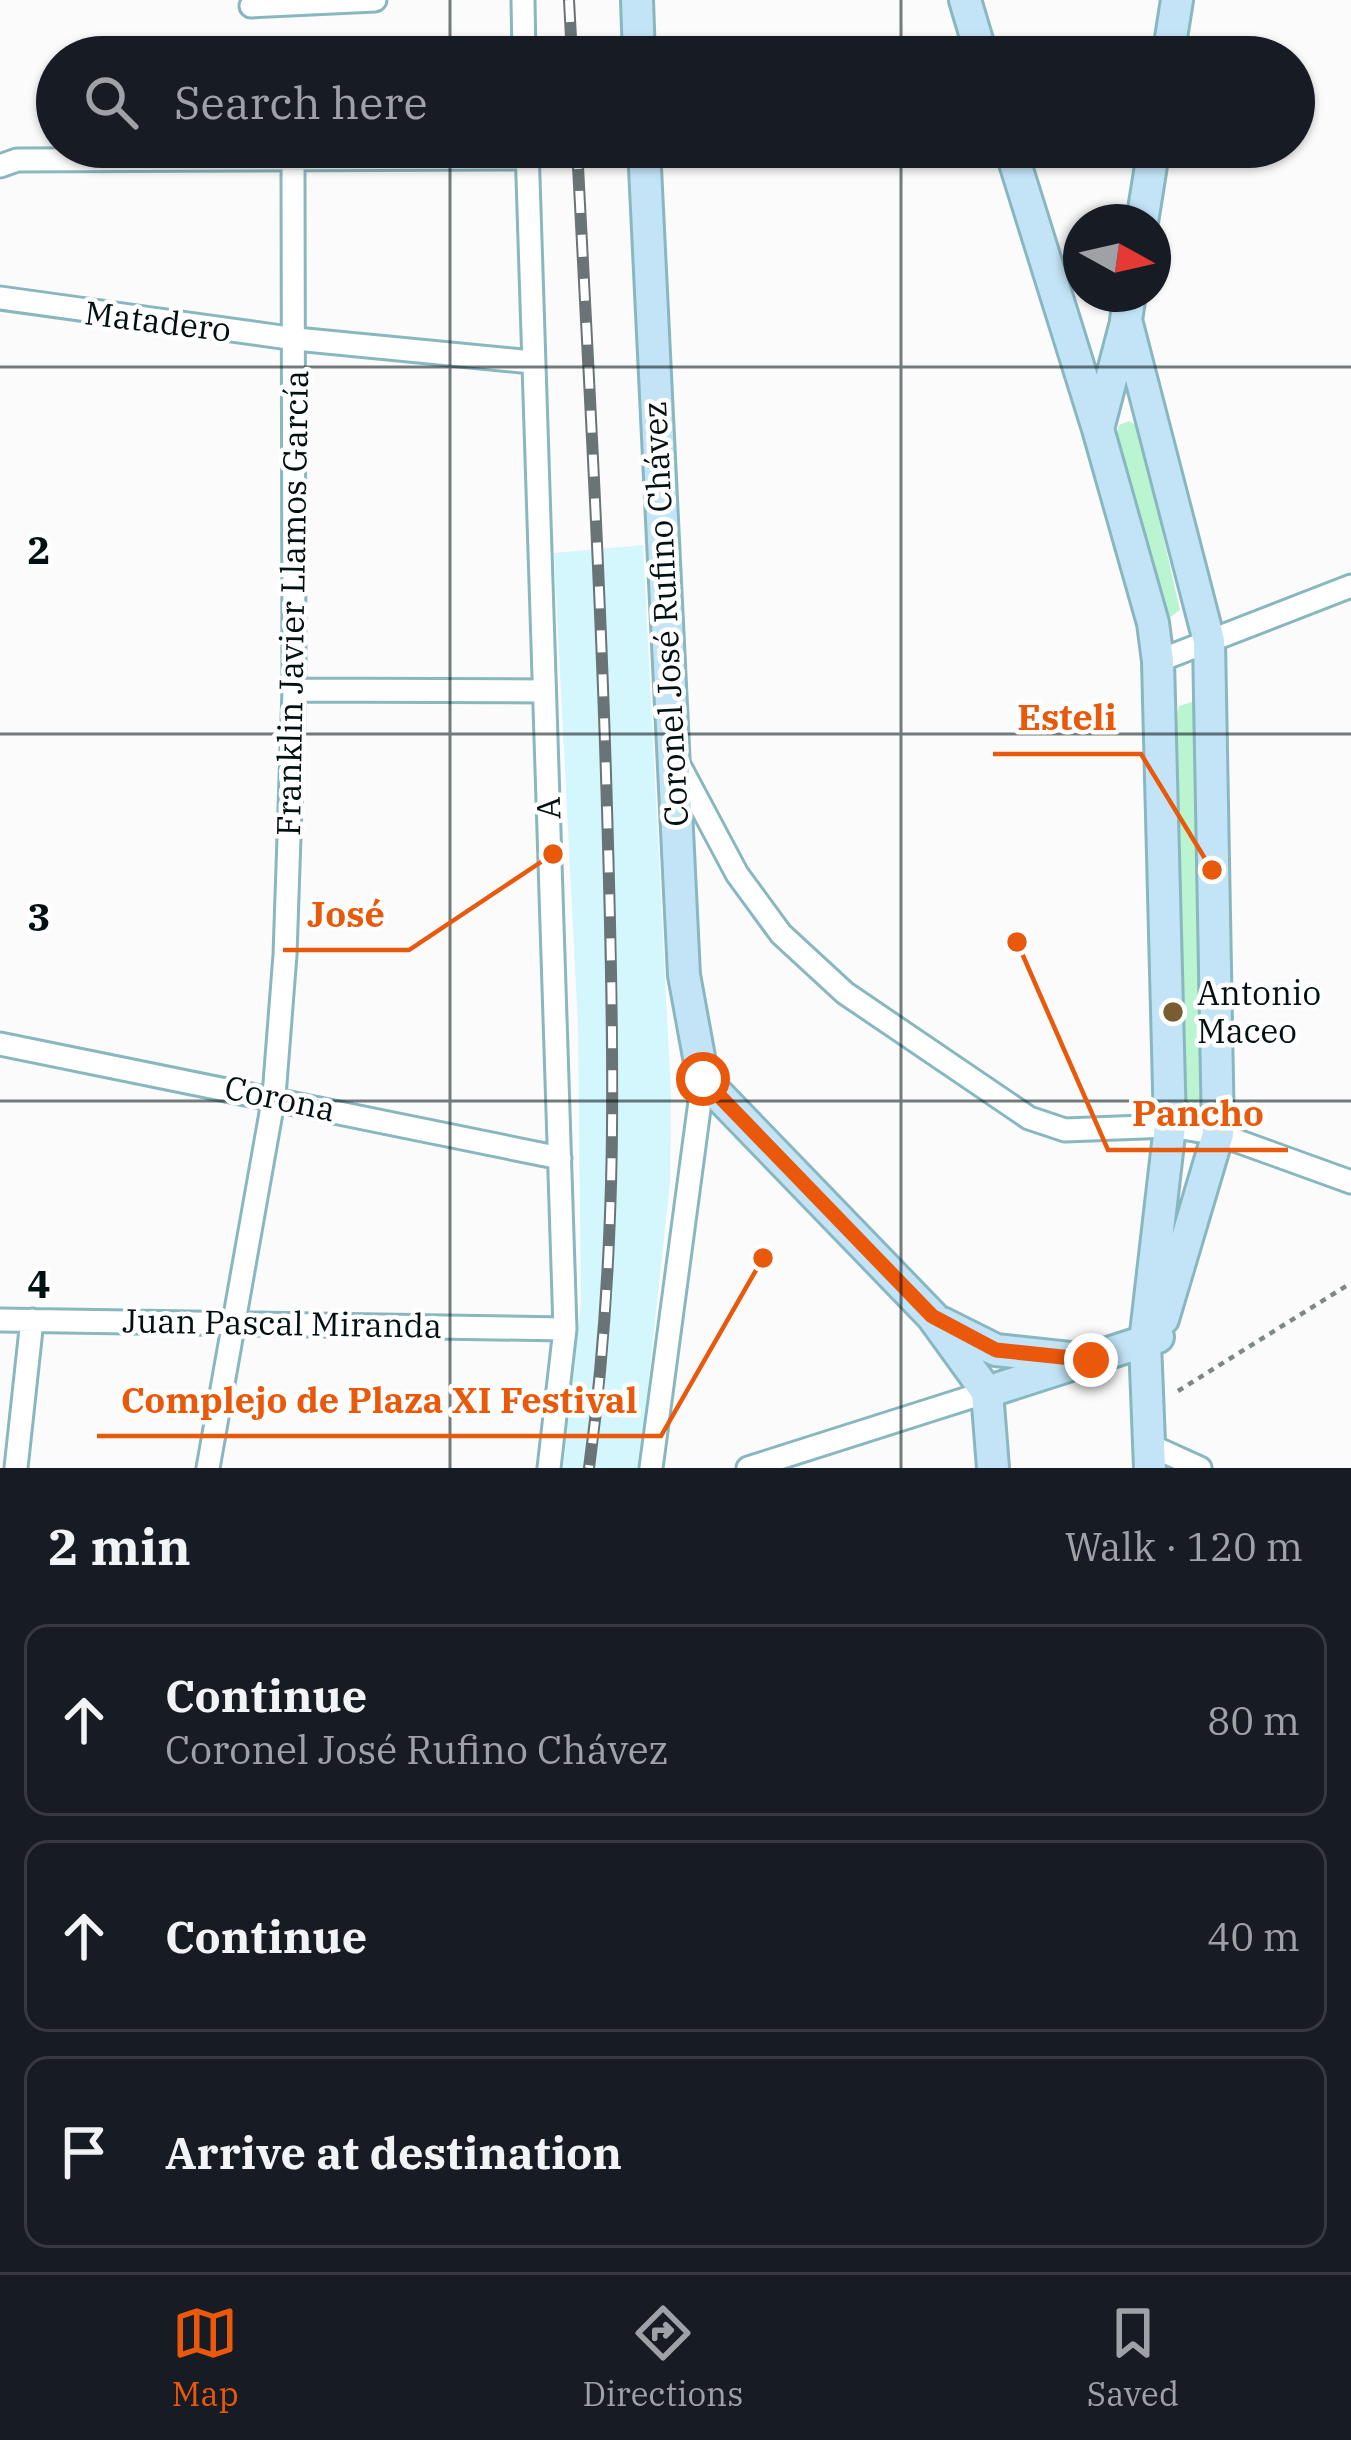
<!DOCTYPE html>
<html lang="en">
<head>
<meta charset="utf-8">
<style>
  body { margin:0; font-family:"IBM Plex Serif",serif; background:#20242c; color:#f1f3f6 }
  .compass { position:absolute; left:1063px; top:204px; width:108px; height:108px; border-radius:50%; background:#171b24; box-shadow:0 3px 9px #0004; rotate:98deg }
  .stop { position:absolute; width:36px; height:36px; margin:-27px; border:9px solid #ea580c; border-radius:50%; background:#fff }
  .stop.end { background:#ea580c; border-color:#fff; box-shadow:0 3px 12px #0008 }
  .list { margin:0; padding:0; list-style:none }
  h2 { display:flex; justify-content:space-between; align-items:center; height:156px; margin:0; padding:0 48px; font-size:51px }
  h2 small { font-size:39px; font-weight:400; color:#9ea1a6 }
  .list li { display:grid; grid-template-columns:78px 1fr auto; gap:36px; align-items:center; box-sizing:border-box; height:192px; margin:0 24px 24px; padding:0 24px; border:3px solid #363941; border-radius:24px }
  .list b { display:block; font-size:45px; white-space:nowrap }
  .list p { margin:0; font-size:39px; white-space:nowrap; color:#9ea1a6 }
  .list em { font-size:39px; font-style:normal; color:#9ea1a6 }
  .icon { flex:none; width:66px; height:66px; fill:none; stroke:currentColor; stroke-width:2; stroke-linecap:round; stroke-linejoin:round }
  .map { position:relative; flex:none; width:1351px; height:1468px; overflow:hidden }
  .search { position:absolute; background:#171b24; box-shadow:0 3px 9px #0004; left:36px; right:36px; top:36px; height:132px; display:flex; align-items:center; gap:30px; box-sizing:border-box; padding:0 42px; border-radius:66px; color:#9ea1a6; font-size:45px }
  .sheet { height:804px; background:#171b24 }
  nav { display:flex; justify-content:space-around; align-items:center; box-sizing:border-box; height:168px; border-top:3px solid #363941; background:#171b24; font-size:33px; color:#9ea1a6 }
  nav a { display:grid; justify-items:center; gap:6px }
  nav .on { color:#ea580c }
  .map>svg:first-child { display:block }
  .built { fill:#d4f6fd }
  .green { fill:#baf4d1 }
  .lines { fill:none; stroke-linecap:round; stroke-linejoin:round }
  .street-casing { stroke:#89b7c0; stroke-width:27 }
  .secondary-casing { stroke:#89b7c0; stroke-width:36 }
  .path { stroke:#7f8788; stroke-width:4.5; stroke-dasharray:6 6; stroke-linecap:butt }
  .street { stroke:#fff; stroke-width:21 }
  .secondary { stroke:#c3e4f7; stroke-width:30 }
  .rail-casing { stroke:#6a7375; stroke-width:12 }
  .rail { stroke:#fff; stroke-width:8; stroke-dasharray:22; stroke-linecap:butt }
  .route { stroke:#ea580c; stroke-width:15 }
  .grid { fill:none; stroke:#011013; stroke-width:3; stroke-opacity:0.55 }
  .poi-dot { fill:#795d30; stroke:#fff; stroke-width:4.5 }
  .labels { text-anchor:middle; stroke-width:9; stroke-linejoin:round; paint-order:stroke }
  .street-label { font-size:33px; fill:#011013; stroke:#fff }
  .poi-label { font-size:33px; fill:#011013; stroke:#fff; text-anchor:start }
  .grid-label { font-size:39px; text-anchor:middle; font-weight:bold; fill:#011013; stroke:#fff; stroke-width:9; stroke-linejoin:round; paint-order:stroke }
  .leader { fill:none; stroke:#e8590c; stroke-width:4.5 }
  .callout-dot { fill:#e8590c; stroke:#fff; stroke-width:4.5 }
  .callout-label { font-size:36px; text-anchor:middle; font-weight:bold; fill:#e8590c; stroke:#fff; stroke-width:9; stroke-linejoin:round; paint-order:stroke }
</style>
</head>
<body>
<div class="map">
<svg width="1351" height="1468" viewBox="0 0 1351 1468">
  <rect width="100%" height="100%" fill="#fbfbfb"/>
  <path class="built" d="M643,545L671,1095L670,1183L639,1468H563L581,1303L578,1026L554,553Z"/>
  <path class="green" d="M1129,421L1138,426L1180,610L1169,618L1162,614L1115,441L1119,425Z
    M1192,702L1199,704L1206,1096L1191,1105L1182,1099L1176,719L1179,706Z"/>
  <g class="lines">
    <g class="street-casing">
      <path id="street" d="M523,0L524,57
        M251,6L375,0
        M527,147L565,1329L549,1468
        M0,166L17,160L527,158
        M0,298L296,339L532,362
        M1158,661L1351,586
        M294,690L544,691
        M678,763L737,874L781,934L845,993L1029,1118L1065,1130L1170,1126L1218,1134L1351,1182
        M0,1044L560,1158
        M0,1320L565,1329
        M1147,1444L1200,1468
        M16,1468L32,1320
        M208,1468L274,1096L285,955L294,690L293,163
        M651,1468L703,1079
        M748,1468L987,1392"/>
    </g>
    <g class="secondary-casing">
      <path id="secondary" d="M637,0L639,57
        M965,0L982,57
        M1168,57L1177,0
        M644,147L684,975L703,1079L932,1316L987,1392L993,1468
        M1010,147L1098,429L1153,623L1158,661L1170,1126L1145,1342L1150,1468
        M1142,222L1154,147
        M1130,294L1126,320L1209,641L1218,1134L1163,1319
        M1098,429L1125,326
        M942,1323L996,1350L1079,1359
        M987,1392L1158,1337"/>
    </g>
    <path class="path" d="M1178,1391L1351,1283"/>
    <use href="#street" class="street"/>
    <use href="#secondary" class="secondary"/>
    <g class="rail-casing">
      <path id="rail" d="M569,0L572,57
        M577,147C589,379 602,612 608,844C614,1059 618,1254 589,1468"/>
    </g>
    <use href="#rail" class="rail"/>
  </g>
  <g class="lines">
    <path class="route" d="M703,1079L932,1316L996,1350L1091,1360"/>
  </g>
  <path class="grid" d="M450,0V57M901,0V57M450,147V1468M901,147V1468M0,367H1351M0,734H1351M0,1101H1351"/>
  <circle class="poi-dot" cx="1173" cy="1012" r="12"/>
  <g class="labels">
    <g class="street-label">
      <text transform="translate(158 321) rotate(7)" y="12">Matadero</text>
      <text transform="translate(292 603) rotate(-89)" y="12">Franklin Javier Llamos García</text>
      <text transform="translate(665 614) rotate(-93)" y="12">Coronel José Rufino Chávez</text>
      <text transform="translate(548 808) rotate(-92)" y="12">A</text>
      <text transform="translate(280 1098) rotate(12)" y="12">Corona</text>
      <text transform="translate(282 1323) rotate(1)" y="12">Juan Pascal Miranda</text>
    </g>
    <g class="poi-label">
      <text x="1197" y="1005">Antonio<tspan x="1197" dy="38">Maceo</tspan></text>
    </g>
  </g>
  <g class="grid-label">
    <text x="39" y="564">2</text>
    <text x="39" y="931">3</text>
    <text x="39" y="1298">4</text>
  </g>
  <path class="leader" d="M1212 870L1141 754H993M553 854L409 950H283M1017 942L1108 1150H1288M763 1258L661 1436H97"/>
  <g class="callout-dot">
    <circle cx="1212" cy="870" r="12"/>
    <circle cx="553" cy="854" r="12"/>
    <circle cx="1017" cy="942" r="12"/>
    <circle cx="763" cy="1258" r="12"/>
  </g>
  <g class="callout-label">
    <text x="1067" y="730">Esteli</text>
    <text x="346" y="927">José</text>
    <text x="1198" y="1126">Pancho</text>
    <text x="379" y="1413">Complejo de Plaza XI Festival</text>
  </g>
</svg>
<svg class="compass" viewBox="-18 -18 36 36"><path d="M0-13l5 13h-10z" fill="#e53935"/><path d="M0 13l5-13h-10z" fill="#9ea1a6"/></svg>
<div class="stop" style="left:703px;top:1079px"></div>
<div class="stop end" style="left:1091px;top:1360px"></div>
<div class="search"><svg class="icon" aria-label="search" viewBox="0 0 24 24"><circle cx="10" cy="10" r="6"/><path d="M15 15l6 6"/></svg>Search here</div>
</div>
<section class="sheet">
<h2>2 min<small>Walk · 120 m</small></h2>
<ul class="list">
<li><svg class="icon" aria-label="ahead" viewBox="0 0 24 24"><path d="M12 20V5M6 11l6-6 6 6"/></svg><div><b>Continue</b><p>Coronel José Rufino Chávez</p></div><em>80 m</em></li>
<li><svg class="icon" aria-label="ahead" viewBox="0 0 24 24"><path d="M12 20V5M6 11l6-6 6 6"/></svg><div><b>Continue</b></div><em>40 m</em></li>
<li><svg class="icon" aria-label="arrive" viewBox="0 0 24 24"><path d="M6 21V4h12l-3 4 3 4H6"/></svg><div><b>Arrive at destination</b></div></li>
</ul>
</section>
<nav>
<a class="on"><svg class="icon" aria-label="map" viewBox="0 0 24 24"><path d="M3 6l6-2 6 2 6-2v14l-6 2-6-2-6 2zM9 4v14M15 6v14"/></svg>Map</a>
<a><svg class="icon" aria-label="directions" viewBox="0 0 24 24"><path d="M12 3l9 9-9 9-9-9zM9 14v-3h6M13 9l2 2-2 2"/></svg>Directions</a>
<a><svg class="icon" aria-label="saved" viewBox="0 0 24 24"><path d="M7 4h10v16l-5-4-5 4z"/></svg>Saved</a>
</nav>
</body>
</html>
